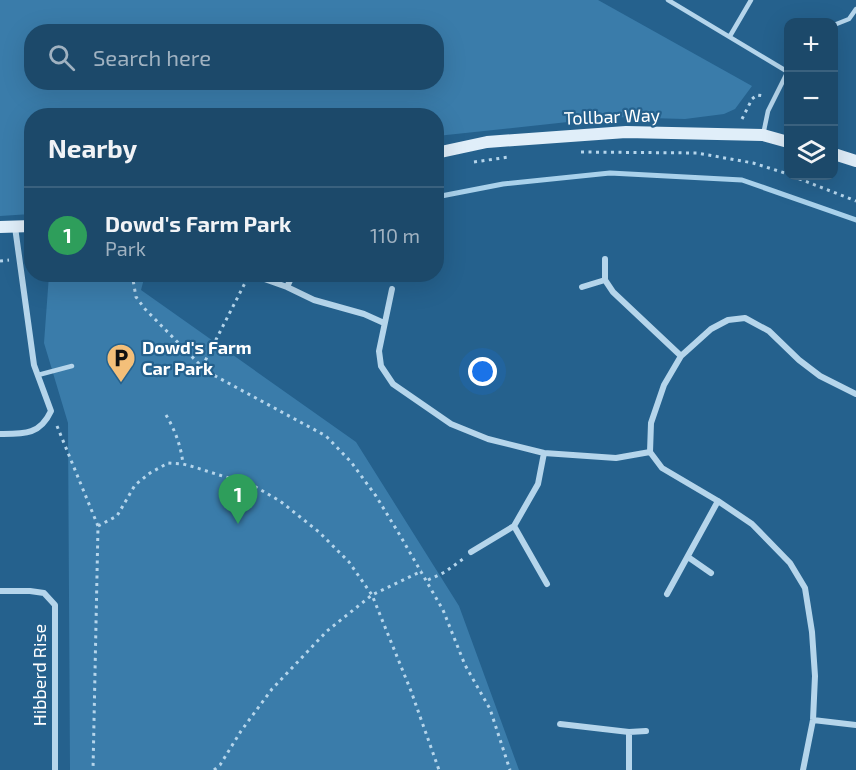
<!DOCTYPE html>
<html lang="en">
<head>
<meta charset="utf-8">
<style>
  body { margin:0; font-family:"Exo 2",sans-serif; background:#255070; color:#f1f3f6 }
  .controls { position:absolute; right:18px; top:18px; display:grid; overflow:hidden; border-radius:12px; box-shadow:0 6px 24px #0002 }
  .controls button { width:54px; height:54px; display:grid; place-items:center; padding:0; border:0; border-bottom:2px solid #3a617e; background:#1c496a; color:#f1f3f6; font:30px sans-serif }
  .you { position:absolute; left:483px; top:372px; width:21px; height:21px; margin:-15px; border:4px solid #fff; border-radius:50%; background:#1a73e8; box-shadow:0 0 0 9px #1a73e833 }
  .badge { display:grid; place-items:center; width:39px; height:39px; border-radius:50%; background:#d6ab8b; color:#fff; font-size:20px; font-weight:700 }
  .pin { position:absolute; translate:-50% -50px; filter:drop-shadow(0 2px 3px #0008) }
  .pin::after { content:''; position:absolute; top:32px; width:21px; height:18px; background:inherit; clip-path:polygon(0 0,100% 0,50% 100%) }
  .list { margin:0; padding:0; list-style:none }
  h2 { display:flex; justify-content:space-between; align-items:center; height:78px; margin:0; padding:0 24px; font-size:26px }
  h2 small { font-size:20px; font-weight:400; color:#a0b2c1 }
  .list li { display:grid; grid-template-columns:39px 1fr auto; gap:18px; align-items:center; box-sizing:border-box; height:96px; padding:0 24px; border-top:2px solid #3a617e }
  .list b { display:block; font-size:22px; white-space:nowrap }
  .list p { margin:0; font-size:20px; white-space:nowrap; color:#a0b2c1 }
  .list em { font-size:20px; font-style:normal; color:#a0b2c1 }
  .icon { flex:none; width:33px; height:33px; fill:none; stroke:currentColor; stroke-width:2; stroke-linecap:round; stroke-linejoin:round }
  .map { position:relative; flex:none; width:856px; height:770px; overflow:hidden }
  .search { position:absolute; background:#1c496a; box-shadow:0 6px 24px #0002; left:24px; top:24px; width:420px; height:66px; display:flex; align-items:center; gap:15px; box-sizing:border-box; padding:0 21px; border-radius:24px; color:#a0b2c1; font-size:22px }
  .panel { position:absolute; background:#1c496a; box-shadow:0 6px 24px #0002; left:24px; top:108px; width:420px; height:174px; border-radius:24px }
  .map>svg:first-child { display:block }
  .green { fill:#3a7caa; fill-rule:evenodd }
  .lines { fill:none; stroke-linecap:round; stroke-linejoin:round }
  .stream { stroke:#a9d1eb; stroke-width:5 }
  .path { stroke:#b5d5eb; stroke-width:3; stroke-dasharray:3 4.5; stroke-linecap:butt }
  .service { stroke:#b5d5eb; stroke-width:4.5 }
  .minor { stroke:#b5d5eb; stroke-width:6 }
  .secondary { stroke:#e0eef9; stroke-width:12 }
  .labels { text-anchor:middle; stroke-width:4.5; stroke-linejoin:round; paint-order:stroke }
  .street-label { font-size:18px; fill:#fff; stroke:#25618d }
  .poi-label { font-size:18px; font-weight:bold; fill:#fff; stroke:#25618d; text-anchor:start }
</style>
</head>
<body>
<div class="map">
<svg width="856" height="770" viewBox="0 0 856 770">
  <rect width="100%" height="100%" fill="#25618d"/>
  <path class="green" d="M0,0H598L752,86L735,109L724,114L685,119L614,117L437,136L436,116H32L31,214L0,216ZM32,32H436V82H32Z
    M49,275H145L141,290L356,442L459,606L519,770H70L68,423L44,343Z"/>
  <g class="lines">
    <path class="stream" d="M436,197L503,184L610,173L742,180L856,220"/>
    <path class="path" d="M742,119L752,99L757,95L764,96
      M581,152L697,153L753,163L788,174
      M474,162L509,157
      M792,176L856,201
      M0,261L9,260
      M132,274L136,297L145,309L206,371L326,436L351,462L376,496L401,537L443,610L465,665L490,709L510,770
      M202,367L246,281
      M166,415C175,430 181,446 183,464
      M57,426L98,526L93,770
      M98,526L117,516L135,485L150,473L168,463L183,464L194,467L254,486L280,501L319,532L349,562L372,595L411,691L439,770
      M428,580L445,572L463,559
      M214,770L220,765L241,731L272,689L327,631L372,595L422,571"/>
    <path class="service" d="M668,0L788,72
      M834,25L849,19L856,9
      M730,36L751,0
      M763,135L768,111L788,71
      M38,375L72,366"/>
    <path class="minor" d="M605,259V280L613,292L681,356
      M256,276L287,287L314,300L364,314L384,323
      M287,287L293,274
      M582,287L605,280
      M392,289L379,351L381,366L393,384L451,424L488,439L544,453L616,458L650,452
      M0,434C24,434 40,435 51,411L34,365L15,227
      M514,526L547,584
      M471,552L514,526L538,484L544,453
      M688,557L711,573
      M0,591H30L44,593L55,605V770
      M667,594L718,501
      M813,720L856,725
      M560,724L629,732L646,731
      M629,770V732
      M803,770L813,720L815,676L812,632L805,588L790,563L752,524L718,501L662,468L650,452L651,423L664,385L681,356L711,329L728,320L745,318L769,331L799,360L820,376L856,394"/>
    <path class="secondary" d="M436,153L487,142L626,132L763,135L788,142
      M834,154L856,161
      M0,227L32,226"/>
  </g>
  <defs>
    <g id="parking-pin" transform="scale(1.5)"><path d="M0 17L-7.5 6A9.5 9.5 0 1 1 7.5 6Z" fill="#f4bf79" stroke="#25618d"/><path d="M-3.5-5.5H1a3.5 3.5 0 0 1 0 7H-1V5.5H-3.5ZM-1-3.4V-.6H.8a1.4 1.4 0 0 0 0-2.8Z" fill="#111"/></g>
  </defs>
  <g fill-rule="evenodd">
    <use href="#parking-pin" x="121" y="358"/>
  </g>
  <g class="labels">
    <g class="street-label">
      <text transform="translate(612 117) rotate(-2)" y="6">Tollbar Way</text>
      <text transform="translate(40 675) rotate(-90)" y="6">Hibberd Rise</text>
    </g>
    <g class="poi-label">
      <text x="142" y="354">Dowd's Farm<tspan x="142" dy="21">Car Park</tspan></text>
    </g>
  </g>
</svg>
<div class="controls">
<button>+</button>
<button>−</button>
<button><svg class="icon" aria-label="layers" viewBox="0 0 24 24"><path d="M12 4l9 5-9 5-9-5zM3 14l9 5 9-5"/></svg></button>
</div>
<div class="you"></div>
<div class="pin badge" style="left:238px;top:524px;background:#2e9e5b">1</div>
<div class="search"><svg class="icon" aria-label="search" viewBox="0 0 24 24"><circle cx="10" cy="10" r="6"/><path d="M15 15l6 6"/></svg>Search here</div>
<section class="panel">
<h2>Nearby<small></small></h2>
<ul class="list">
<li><span class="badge" style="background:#2e9e5b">1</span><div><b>Dowd's Farm Park</b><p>Park</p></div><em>110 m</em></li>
</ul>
</section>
</div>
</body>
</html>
